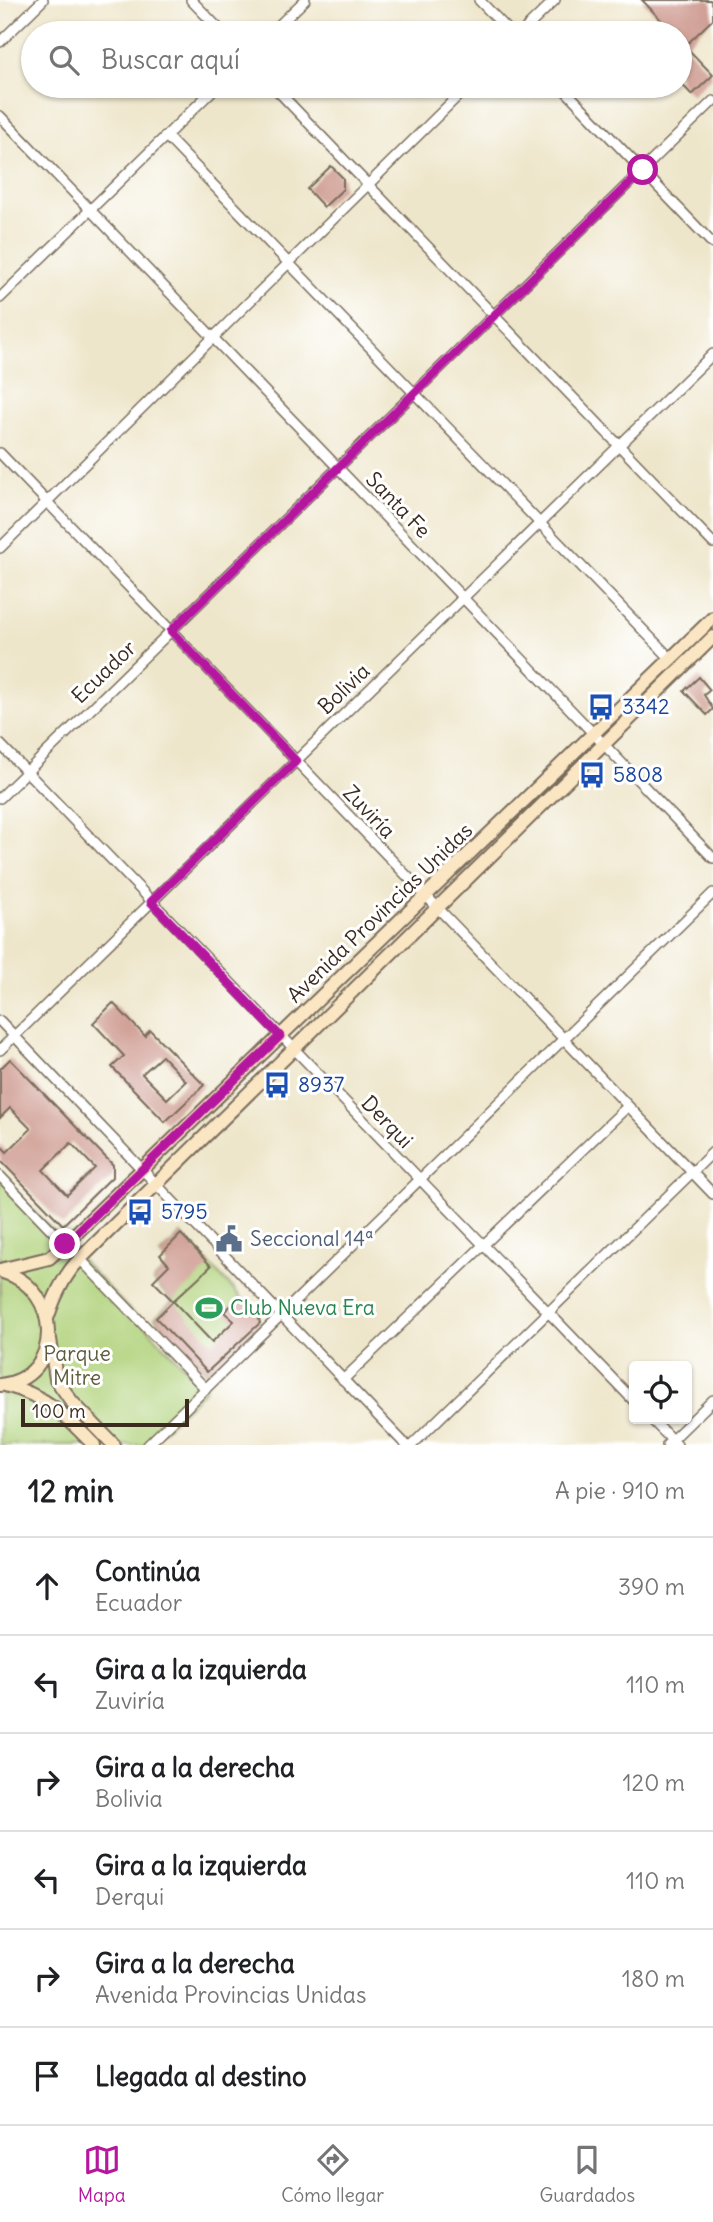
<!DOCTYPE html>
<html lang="es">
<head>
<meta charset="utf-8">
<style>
  body { margin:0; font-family:Delius,sans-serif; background:#f6f6f6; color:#202124 }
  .controls { position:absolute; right:21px; bottom:21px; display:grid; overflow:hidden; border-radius:7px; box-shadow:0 2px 5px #0004 }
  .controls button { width:63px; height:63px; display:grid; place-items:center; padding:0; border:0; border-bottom:2px solid #e0e0e0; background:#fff; color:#202124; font:35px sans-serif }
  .scale { position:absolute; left:21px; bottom:18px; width:168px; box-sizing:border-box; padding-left:7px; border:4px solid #3b2a1e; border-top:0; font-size:19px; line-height:24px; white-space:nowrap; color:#3b2a1e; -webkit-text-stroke:5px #fff; paint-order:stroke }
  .stop { position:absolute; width:21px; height:21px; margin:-16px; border:5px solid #b5179e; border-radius:50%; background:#fff }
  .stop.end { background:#b5179e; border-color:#fff; box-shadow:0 2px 7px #0008 }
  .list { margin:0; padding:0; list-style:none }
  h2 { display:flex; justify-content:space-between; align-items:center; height:91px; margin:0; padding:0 28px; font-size:30px }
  h2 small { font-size:23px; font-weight:400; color:#757577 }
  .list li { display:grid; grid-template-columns:46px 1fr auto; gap:21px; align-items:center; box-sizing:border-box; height:98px; padding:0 28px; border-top:2px solid #e0e0e0 }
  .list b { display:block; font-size:26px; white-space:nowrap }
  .list p { margin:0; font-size:23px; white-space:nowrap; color:#757577 }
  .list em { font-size:23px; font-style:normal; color:#757577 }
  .icon { flex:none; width:38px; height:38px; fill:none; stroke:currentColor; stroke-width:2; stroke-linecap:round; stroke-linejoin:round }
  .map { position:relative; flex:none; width:713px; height:1445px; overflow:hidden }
  .search { position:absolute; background:#fff; box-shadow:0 2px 5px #0004; left:21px; right:21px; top:21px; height:77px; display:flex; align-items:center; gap:18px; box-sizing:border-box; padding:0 24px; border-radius:38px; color:#757577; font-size:26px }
  .sheet { height:679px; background:#fff }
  nav { display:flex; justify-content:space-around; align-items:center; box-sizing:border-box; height:98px; border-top:2px solid #e0e0e0; background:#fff; font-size:19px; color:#757577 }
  nav a { display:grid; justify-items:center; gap:4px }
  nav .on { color:#b5179e }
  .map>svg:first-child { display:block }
  .green { fill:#b0d27a; stroke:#767e4c; stroke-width:2 }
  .building { fill:#cc978c; fill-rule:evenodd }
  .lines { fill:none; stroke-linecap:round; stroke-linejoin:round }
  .street-casing { stroke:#7a6c5b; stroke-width:12 }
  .secondary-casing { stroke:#7a6c5b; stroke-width:16 }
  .street { stroke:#fff; stroke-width:9 }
  .secondary { stroke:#fbe6c4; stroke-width:12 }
  .route { stroke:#b5179e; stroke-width:9 }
  .labels { text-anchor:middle; stroke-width:6; stroke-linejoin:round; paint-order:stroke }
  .street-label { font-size:21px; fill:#3b2a1e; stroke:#fff }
  .transit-label { font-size:21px; fill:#164399; stroke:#fff; text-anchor:start }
  .service-label { font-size:21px; fill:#4e5e75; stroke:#fff; text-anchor:start }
  .leisure-label { font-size:21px; fill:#27864d; stroke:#fff; text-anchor:start }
  .park-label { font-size:21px; fill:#5e5c3a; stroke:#fff }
</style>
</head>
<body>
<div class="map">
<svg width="713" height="1445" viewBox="0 0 713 1445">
  <rect width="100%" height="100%" fill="#fff"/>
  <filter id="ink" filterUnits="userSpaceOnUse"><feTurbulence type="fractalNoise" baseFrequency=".0143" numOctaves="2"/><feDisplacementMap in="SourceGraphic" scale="14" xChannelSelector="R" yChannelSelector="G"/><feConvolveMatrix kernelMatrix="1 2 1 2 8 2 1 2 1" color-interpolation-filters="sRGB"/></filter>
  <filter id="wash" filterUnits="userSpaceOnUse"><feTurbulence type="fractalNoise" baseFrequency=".00686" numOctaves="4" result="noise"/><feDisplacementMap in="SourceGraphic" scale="28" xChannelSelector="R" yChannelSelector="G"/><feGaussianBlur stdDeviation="1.57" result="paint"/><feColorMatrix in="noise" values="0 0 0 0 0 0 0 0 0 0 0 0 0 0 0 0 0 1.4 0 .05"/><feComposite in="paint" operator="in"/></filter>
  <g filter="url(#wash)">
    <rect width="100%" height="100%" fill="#eee6cb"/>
    <path class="green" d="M0,1176L206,1389L148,1445H0Z
      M181,1234L258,1315L260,1323L207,1372L155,1318L173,1301L153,1281L169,1265L160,1255Z"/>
    <g id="blocks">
      <path class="building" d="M642,0H710L713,5V19L685,46L713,75L692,95L680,82V33H651L663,22Z
        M331,166L343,178V189L324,207L307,189Z
        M699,677L710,690L704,695L713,709L707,715L684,691Z
        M113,1003L145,1036L150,1030L204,1085L165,1122L112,1067L124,1056L93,1023ZM162,1056L186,1081L167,1099L142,1074Z
        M10,1059L113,1165V1176L63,1225L0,1160V1145L7,1152L31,1129L10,1108L0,1118V1069ZM71,1143L95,1168L67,1195L43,1170Z
        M181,1234L211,1266L173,1301L153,1281L169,1265L160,1255Z
        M240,1297L258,1315L260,1323L207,1372L156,1318L173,1301L212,1342L234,1321L224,1312Z"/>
    </g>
  </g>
  <g filter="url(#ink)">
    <use href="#blocks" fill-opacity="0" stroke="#7a6c5b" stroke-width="2"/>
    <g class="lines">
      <g class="street-casing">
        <path id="street" d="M191,0L223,33
          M479,0L511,33
          M271,33L305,0
          M521,33L555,0
          M0,42L43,0
          M273,86L713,543
          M561,86L713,244
          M0,116L713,858
          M166,136L671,659
          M0,298L217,86
          M0,453L713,1194
          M0,548L468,86
          M0,744L634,1401
          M0,798L713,101
          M0,1021L406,1445
          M0,1050L713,354
          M0,1176L65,1244
          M80,1259L206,1389
          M343,1380L628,1106
          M651,1419L677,1445
          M148,1445L713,893
          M412,1445L713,1152
          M667,1445L713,1400"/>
      </g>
      <g class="secondary-casing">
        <path id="secondary" d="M0,1270L49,1258L65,1244L713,618
          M48,1316C55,1295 64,1275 80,1259L713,637
          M50,1339L56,1379L72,1402L114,1445
          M0,1385C64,1379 63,1289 3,1272
          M5,1385C47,1396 65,1415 94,1445"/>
      </g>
      <use href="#street" class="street"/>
      <use href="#secondary" class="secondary"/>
    </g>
  </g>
  <g class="lines" filter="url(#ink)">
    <path class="route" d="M65,1244L280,1036L151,902L296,761L171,631L643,170"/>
  </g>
  <defs>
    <g id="bus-bare" transform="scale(2.1)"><path d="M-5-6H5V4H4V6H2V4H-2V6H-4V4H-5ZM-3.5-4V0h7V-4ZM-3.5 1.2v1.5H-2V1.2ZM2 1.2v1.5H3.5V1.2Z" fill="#1a4fb4" stroke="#fff" stroke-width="2.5" paint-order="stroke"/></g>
    <g id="civic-bare" transform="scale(2.1)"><path d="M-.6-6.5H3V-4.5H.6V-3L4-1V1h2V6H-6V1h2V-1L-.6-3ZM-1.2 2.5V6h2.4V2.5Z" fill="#5c6f8a" stroke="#fff" stroke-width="2.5" paint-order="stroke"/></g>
    <g id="stadium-bare" transform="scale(2.1)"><path d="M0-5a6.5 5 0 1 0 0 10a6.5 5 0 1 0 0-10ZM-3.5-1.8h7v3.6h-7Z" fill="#2e9e5b" stroke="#fff" stroke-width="2.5" paint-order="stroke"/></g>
  </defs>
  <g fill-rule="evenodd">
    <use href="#bus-bare" x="601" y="707"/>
    <use href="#bus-bare" x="592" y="775"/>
    <use href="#bus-bare" x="277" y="1085"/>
    <use href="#bus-bare" x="140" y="1212"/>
    <use href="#civic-bare" x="229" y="1239"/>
    <use href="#stadium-bare" x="209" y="1308"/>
  </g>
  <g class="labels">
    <g class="street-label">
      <text transform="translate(398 505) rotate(46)" y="7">Santa Fe</text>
      <text transform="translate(104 672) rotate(-44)" y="7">Ecuador</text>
      <text transform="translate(344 689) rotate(-44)" y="7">Bolivia</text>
      <text transform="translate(369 812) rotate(46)" y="7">Zuviría</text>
      <text transform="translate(380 913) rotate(-44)" y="7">Avenida Provincias Unidas</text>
      <text transform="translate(387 1122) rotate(46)" y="7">Derqui</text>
    </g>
    <g class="transit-label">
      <text x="622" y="714">3342</text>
      <text x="613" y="782">5808</text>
      <text x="298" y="1092">8937</text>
      <text x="161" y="1219">5795</text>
    </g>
    <g class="service-label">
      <text x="250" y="1246">Seccional 14ª</text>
    </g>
    <g class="leisure-label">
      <text x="230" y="1315">Club Nueva Era</text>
    </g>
    <g class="park-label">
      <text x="77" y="1361">Parque<tspan x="77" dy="24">Mitre</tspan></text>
    </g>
  </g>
</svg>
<div class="controls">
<button><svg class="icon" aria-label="locate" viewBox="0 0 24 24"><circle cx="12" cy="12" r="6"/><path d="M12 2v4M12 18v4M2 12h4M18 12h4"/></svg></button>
</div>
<div class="scale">100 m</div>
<div class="stop" style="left:643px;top:170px"></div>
<div class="stop end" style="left:65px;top:1244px"></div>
<div class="search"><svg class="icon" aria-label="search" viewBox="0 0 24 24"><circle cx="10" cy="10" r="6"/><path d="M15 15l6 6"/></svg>Buscar aquí</div>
</div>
<section class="sheet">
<h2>12 min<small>A pie · 910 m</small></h2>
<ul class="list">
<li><svg class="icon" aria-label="ahead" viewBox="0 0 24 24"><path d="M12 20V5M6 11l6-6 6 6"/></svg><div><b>Continúa</b><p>Ecuador</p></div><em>390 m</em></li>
<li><svg class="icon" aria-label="left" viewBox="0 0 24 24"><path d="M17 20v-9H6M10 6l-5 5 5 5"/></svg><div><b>Gira a la izquierda</b><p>Zuviría</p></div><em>110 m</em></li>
<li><svg class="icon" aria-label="right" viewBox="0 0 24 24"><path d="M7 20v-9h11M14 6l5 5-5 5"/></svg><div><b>Gira a la derecha</b><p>Bolivia</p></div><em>120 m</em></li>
<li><svg class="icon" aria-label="left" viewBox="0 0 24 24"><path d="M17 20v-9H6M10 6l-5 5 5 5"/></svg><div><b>Gira a la izquierda</b><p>Derqui</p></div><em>110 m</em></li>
<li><svg class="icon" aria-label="right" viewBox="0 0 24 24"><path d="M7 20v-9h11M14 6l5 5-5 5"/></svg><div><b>Gira a la derecha</b><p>Avenida Provincias Unidas</p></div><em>180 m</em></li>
<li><svg class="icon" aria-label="arrive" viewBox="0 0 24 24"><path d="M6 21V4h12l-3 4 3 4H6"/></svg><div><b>Llegada al destino</b></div></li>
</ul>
</section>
<nav>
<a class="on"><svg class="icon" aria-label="map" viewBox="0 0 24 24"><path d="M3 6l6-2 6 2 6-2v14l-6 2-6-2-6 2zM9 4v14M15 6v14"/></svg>Mapa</a>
<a><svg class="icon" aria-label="directions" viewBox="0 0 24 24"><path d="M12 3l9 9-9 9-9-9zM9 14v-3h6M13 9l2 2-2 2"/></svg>Cómo llegar</a>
<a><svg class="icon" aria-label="saved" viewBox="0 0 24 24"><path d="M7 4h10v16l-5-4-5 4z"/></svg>Guardados</a>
</nav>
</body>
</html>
